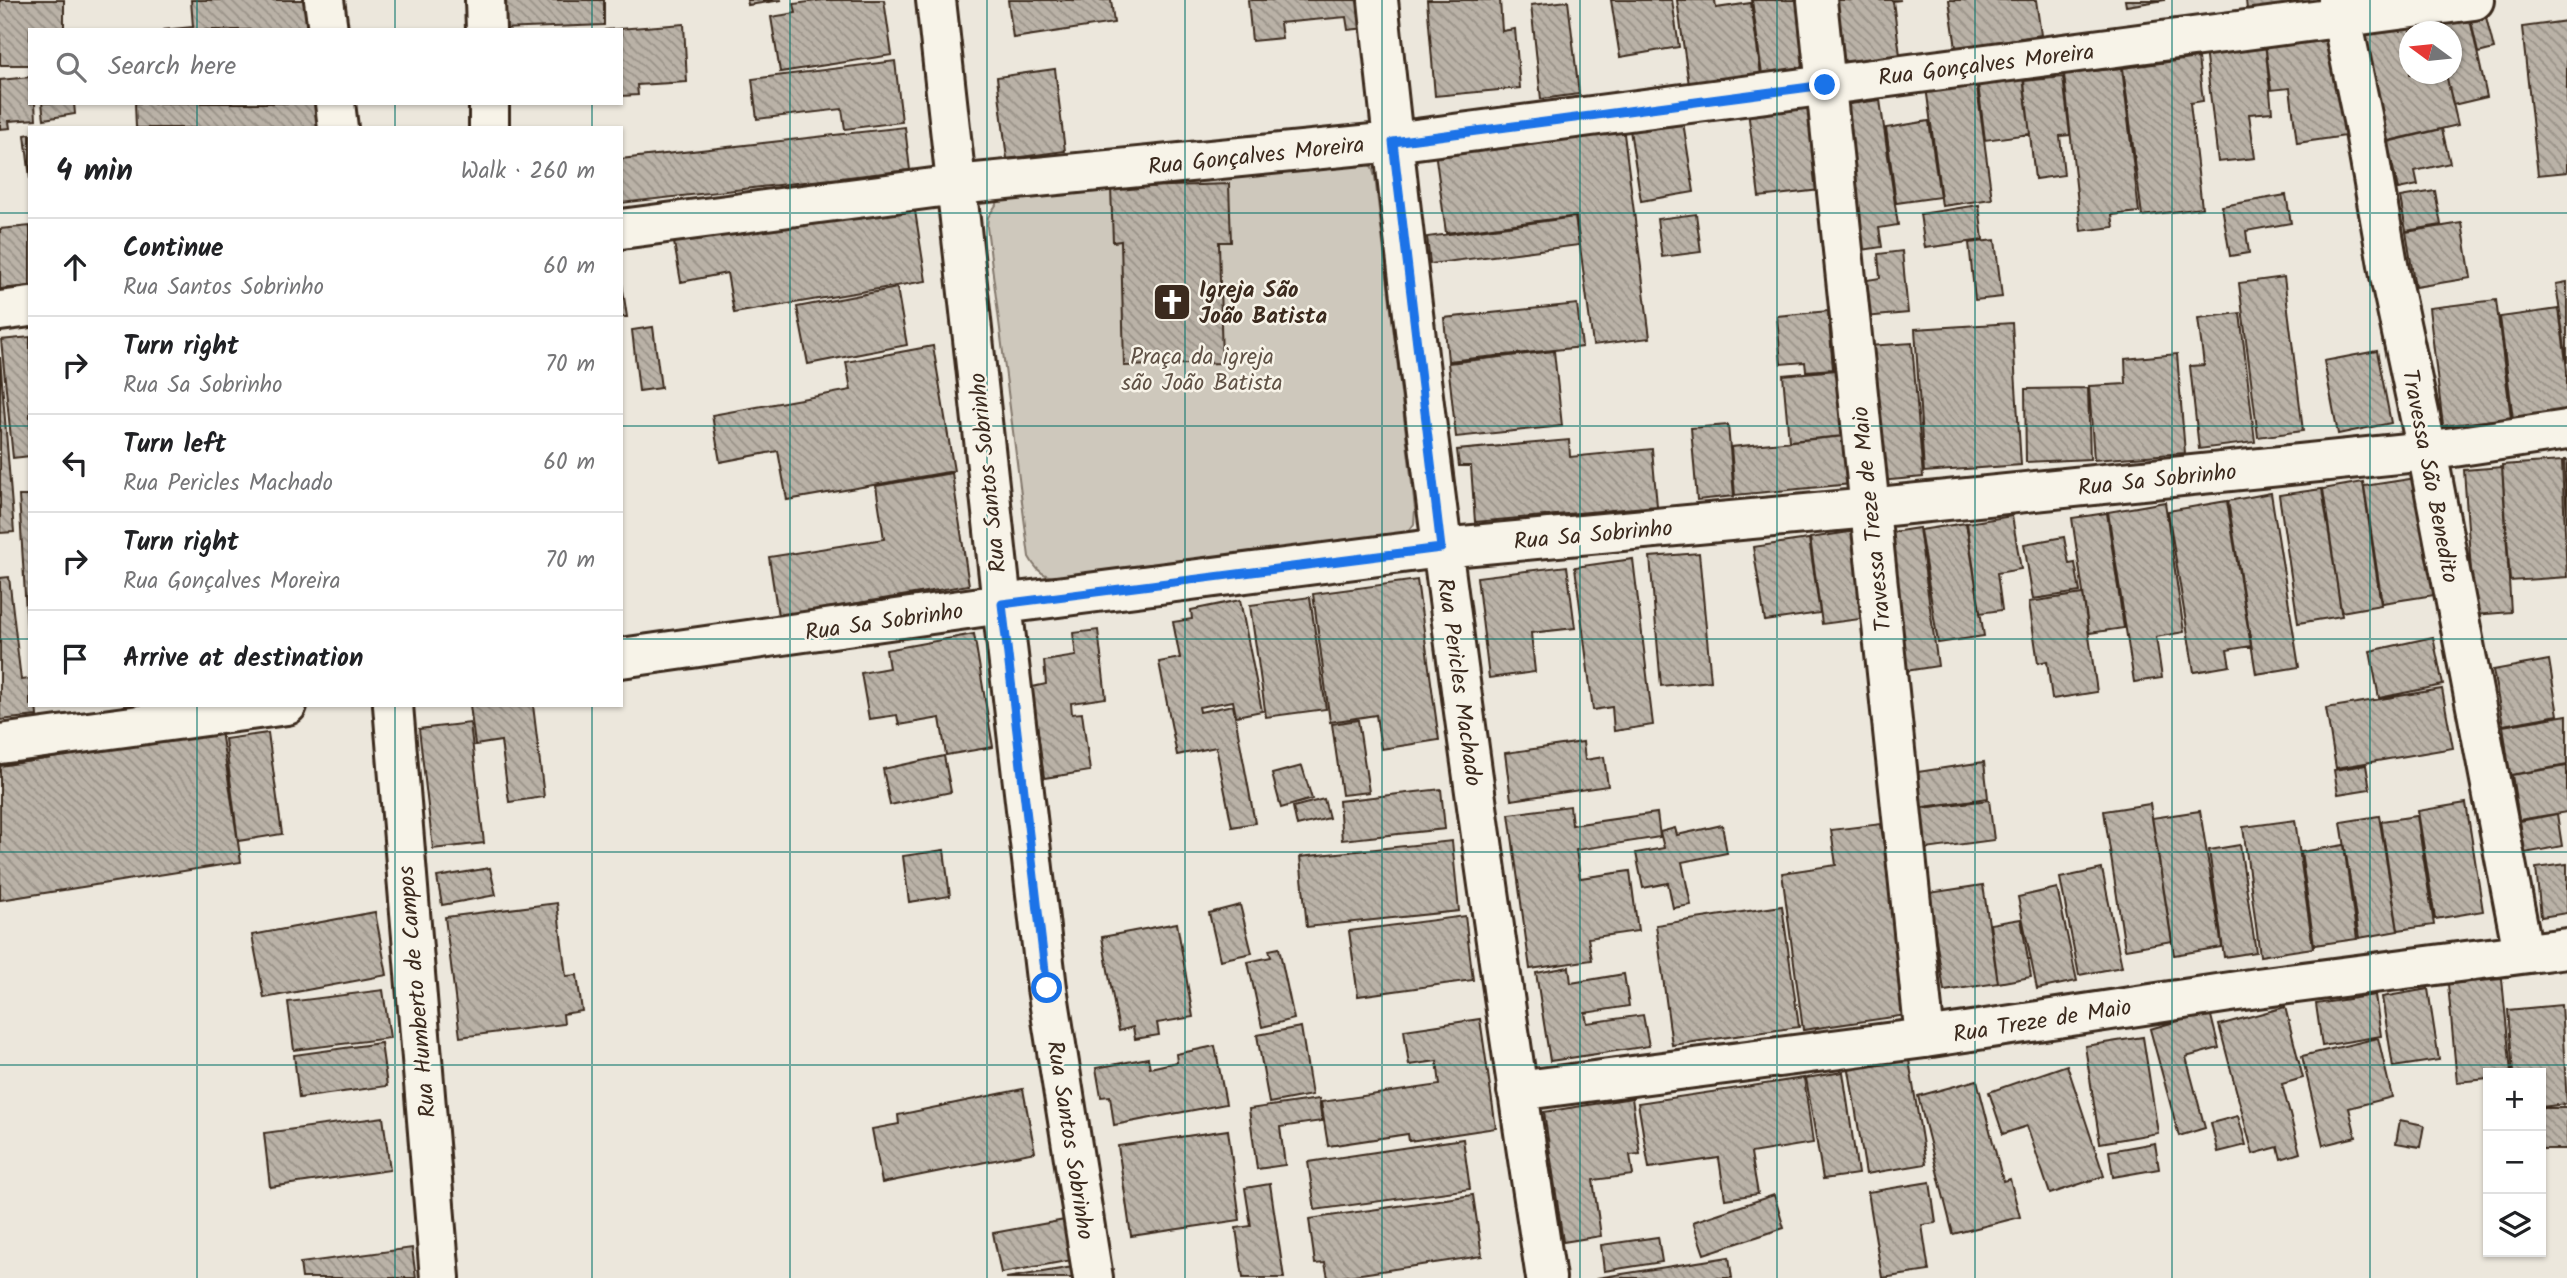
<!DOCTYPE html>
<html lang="en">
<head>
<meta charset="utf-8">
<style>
  body { margin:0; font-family:Kalam,sans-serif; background:#f6f6f6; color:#202124 }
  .controls { position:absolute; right:21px; bottom:21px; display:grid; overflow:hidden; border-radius:0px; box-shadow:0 2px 5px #0004 }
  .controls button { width:63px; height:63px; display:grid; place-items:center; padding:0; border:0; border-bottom:2px solid #e0e0e0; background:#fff; color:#202124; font:35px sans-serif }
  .compass { position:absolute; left:2399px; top:21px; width:63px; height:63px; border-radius:50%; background:#fff; box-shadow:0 2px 5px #0004; rotate:285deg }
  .stop { position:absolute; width:21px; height:21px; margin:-16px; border:5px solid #1a73e8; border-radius:50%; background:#fff }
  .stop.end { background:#1a73e8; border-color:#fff; box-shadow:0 2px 7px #0008 }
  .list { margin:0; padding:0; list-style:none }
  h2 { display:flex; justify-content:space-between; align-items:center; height:91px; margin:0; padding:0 28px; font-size:30px }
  h2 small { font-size:23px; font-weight:400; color:#757577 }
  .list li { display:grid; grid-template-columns:46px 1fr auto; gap:21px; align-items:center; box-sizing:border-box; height:98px; padding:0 28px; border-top:2px solid #e0e0e0 }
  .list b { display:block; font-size:26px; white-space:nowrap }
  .list p { margin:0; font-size:23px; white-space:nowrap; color:#757577 }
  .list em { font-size:23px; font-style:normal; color:#757577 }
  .icon { flex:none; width:38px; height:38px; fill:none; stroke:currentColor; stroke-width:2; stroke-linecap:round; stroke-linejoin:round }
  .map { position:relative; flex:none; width:2567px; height:1278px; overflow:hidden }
  .search { position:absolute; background:#fff; box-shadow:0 2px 5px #0004; left:28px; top:28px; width:595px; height:77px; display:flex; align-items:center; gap:18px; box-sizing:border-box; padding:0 24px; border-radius:0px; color:#757577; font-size:26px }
  .panel { position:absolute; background:#fff; box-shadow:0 2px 5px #0004; left:28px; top:126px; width:595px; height:581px; border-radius:0px }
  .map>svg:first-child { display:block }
  .green { fill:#cec8bc; stroke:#84796d; stroke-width:2 }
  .building { fill:url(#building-back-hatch); stroke:#3b2a1e; stroke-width:2 }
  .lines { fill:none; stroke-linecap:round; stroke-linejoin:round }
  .street-casing { stroke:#3b2a1e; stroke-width:44 }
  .street { stroke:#f7f3e8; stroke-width:38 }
  .route { stroke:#1a73e8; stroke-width:9 }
  .grid { fill:none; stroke:#0f766e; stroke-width:2; stroke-opacity:0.55 }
  .labels { text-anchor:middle; stroke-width:5; stroke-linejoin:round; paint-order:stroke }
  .street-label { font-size:23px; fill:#3b2a1e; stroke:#f7f3e8 }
  .poi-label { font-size:23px; font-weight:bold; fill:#3b2a1e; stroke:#f7f3e8; text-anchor:start }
  .park-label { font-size:23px; fill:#605246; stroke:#f7f3e8 }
</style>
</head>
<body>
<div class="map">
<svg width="2567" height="1278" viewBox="0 0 2567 1278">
  <defs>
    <pattern id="building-back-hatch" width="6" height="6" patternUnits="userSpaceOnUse" patternTransform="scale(1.75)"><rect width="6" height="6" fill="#bab2a7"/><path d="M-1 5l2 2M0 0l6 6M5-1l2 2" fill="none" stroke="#989187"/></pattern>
  </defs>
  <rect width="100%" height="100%" fill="#ece7dc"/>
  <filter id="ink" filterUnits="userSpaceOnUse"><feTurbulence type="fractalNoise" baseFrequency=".0143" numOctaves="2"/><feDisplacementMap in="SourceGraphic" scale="14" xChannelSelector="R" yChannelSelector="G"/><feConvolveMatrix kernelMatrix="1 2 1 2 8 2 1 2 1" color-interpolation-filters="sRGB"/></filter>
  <g filter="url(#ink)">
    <path class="green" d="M1362,160L1372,167L1375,177L1415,509L1414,524L1406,535L1074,576C1050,578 1041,579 1029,557L987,227L988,217L1000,199Z"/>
    <path class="building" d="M0,0H64V30H30V65H0Z
      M191,0H308L310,30H162L193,27Z
      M499,0H604V25L500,29Z
      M747,0H782L748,5Z
      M823,0H884L892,55L780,72L771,17L796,13L794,4Z
      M1008,0H1111L1114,23L1013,38Z
      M1248,0H1363L1366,28L1348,30L1346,17L1280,23L1282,38L1252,41Z
      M1427,0H1500L1502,31L1515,29L1520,88L1435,96Z
      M1611,0H1672L1679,47L1620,57Z
      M1677,0H1715L1716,8L1751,3L1761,75L1689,85Z
      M1752,0H1805L1814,67L1762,75Z
      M1836,0H1901L1893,1L1900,55L1844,62Z
      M1949,0H2036L2041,35L1956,48Z
      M2125,0H2165L2126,6Z
      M2246,0H2294L2295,3L2247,10Z
      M1568,1L1579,94L1541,99L1531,5Z
      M2485,13L2494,49L2478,53L2470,16Z
      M2469,15L2487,97L2453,105L2446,74H2452V32H2437L2435,22Z
      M2434,20L2436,32H2410V74H2446L2458,125L2388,141L2364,35Z
      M2567,21V172L2538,175L2522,27Z
      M684,24L687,82L637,85L638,95L621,96V30H604Z
      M2333,34L2346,136L2297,143L2290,88L2271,90L2265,42Z
      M2265,42L2272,112L2249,114L2255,158L2218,162L2205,49Z
      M2198,58L2203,101L2190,103L2202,208L2142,216L2123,68Z
      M895,61L902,122L845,129L842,109L757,119L752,79Z
      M2122,68L2139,212L2112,215L2114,227L2081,231L2064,74Z
      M1055,69L1065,151L1007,159L997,77Z
      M30,77V103H35L36,119L9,121L10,128L0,129V80Z
      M2063,77L2070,135L2060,136L2064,175L2035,179L2024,81Z
      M2023,78L2030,134L1985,140L1978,84Z
      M1976,80L1992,199L1942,206L1926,87Z
      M1880,100L1898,225L1879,228L1882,247L1855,251L1835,106Z
      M42,103H74L75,114L44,119Z
      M135,103H316L317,128H136Z
      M1809,103L1820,190L1759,197L1748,111Z
      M1929,121L1940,197L1896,203L1886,128Z
      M1683,122L1694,192L1641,201L1630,130Z
      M1623,126L1650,338L1593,345L1576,216L1446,233L1435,151Z
      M905,127L910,170L621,203V159Z
      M2442,129L2450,163L2415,171L2418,185L2398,189L2387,142Z
      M30,134V179L25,135Z
      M1229,184L1231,242H1219L1222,363L1124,366L1121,241L1113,242L1111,188Z
      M2435,191L2441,225L2406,231L2400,197Z
      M2286,195L2291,223L2246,231L2249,253L2230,256L2222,206Z
      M913,198L926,281L734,313L727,273L681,282L673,237Z
      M1979,205L1983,240L1925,248L1920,214Z
      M1696,214L1701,252L1662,257L1657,219Z
      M1575,217L1579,245L1430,264L1427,237Z
      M2462,223L2471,278L2415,287L2406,232Z
      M30,226V286L0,289V229Z
      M1995,240L2002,297L1975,300L1969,243Z
      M1902,251L1908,313L1865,317L1861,281L1880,278L1878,254Z
      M621,277L627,317H621Z
      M2284,277L2303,431L2258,437L2239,283Z
      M2567,282V363L2556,284Z
      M897,288L907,345L808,364L797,307Z
      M2496,300L2511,418L2443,426L2429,308Z
      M1577,304L1582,347L1448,361L1444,318Z
      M2559,309L2567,370V411L2513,419L2500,317Z
      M1828,311L1833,369L1806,371L1805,362L1781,364L1777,316Z
      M2240,313L2255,442L2199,449L2190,366L2204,365L2198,318Z
      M2012,323L2021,465L1924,472L1915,329Z
      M653,327L661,388L639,391L632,330Z
      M30,337V456L13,458L1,340Z
      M1912,343L1923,477L1880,481L1868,346Z
      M933,346L954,471L787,500L778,451L720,462L712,415L851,390L846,362Z
      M1554,351L1562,426L1456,437L1448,363Z
      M2377,351L2391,423L2338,434L2324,361Z
      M2177,354L2185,453L2094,460L2089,386L2126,384L2125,359Z
      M0,357L14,532L0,533Z
      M1836,370L1843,436L1789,441L1783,375Z
      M2088,388L2090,459L2026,462L2025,389Z
      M1728,425L1734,496L1697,500L1691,428Z
      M1846,436L1851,484L1735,495L1731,447Z
      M1569,440L1570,457L1652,449L1657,506L1475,522L1471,466H1459L1457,450Z
      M2564,460H2567V522Z
      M2562,461L2567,577L2510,581L2502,465Z
      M2502,467L2511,612L2474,615L2464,470Z
      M952,473L969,585L778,616L769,557L884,539L876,486Z
      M2423,477L2441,594L2382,603L2364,486Z
      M2363,482L2381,605L2341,612L2323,489Z
      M2322,489L2342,616L2298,623L2279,495Z
      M2271,493L2299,667L2256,674L2228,501Z
      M19,496H30V628H27Z
      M2227,501L2251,646L2227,650L2230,666L2194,672L2168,511Z
      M2165,502L2184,632L2156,637L2162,678L2134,682L2108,512Z
      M2107,513L2124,628L2089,633L2072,518Z
      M2012,516L2021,569L1997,573L2002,610L1980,613L1967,523Z
      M1966,523L1984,636L1938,643L1920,530Z
      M1919,528L1938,666L1899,672L1880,534Z
      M1856,531L1868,618L1822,624L1810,538Z
      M2064,537L2069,564L2075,563L2080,592L2033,599L2024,544Z
      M1809,539L1820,613L1765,621L1753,547Z
      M1699,553L1711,681L1661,686L1650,557Z
      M1633,559L1653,725L1614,731L1612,707L1593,710L1575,567Z
      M1567,566L1575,628L1531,633L1535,672L1489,678L1477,577Z
      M9,577L21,680L30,679V705H36L37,716L0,720V578Z
      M1417,580L1439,740L1381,749L1376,715L1330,722L1313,594Z
      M2083,594L2097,692L2052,699L2047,661L2038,663L2029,602Z
      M1310,597L1326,709L1266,717L1250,605Z
      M1240,600L1262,711L1236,716L1233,701L1199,707L1200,712L1233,705L1255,823L1232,827L1216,747L1177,755L1159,662L1180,658L1173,622L1192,619L1191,610Z
      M1098,630L1106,698L1071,703L1072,714L1082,713L1090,771L1044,778L1032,687L1046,684L1044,661L1076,656L1073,633Z
      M974,634L993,747L946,755L940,718L899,725L897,715L869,719L861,673L889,668L886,650Z
      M2433,637L2443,685L2379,698L2370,651Z
      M2549,660L2558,715L2503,725L2493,670Z
      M2442,689L2453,748L2336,768L2326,708Z
      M470,705H533L544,797L509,802L501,741L475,745Z
      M2567,715V765L2510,775L2503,726Z
      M1358,720L1369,792L1342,795L1332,724Z
      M470,723L484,843L433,849L419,729Z
      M221,731L241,862L0,900V766Z
      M268,733L282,834L238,841L225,739Z
      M1583,742L1585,760L1604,757L1608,786L1511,800L1505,753Z
      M944,756L951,792L890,805L883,769Z
      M1984,762L1988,798L1916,808L1911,773Z
      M2366,765L2370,789L2338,794L2334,770Z
      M1302,766L1312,799L1281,808L1272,774Z
      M2567,766V812L2519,820L2512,775Z
      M1441,789L1445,829L1342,840L1339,801Z
      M1324,799L1329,818L1297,826L1293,807Z
      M1989,800L1994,840L1919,850L1914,809Z
      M2466,803L2483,911L2435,919L2418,811Z
      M2150,804L2172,941L2125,949L2104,811Z
      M1570,806L1572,825L1657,813L1660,837L1576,850L1580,878L1630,871L1638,931L1588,938L1592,960L1530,969L1509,814Z
      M2200,811L2222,947L2174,955L2152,818Z
      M2557,814L2562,846L2525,853L2520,821Z
      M2379,816L2398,931L2359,938L2341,822Z
      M2417,816L2434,925L2398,930L2381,821Z
      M2295,820L2313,948L2260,956L2243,827Z
      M1881,824L1907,1015L1803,1030L1782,873L1836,865L1831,830Z
      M1722,825L1727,853L1682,862L1691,905L1673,908L1668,883L1643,888L1636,853L1664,848L1660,832L1675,828L1677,835Z
      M1452,841L1459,911L1307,927L1300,857Z
      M2240,845L2256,952L2224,957L2209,850Z
      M2344,845L2357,939L2314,945L2301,852Z
      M944,850L950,896L909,902L903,856Z
      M2567,864V913L2541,917L2536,868Z
      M490,868L496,895L442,905L437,877Z
      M2102,869L2122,967L2079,975L2060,878Z
      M1983,885L1998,983L1944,991L1929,893Z
      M2057,888L2077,981L2037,989L2018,897Z
      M557,903L566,976L577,975L582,1011L563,1014L564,1024L460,1037L445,917Z
      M1240,905L1252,953L1220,960L1209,913Z
      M1782,906L1799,1027L1672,1045L1656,925Z
      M375,912L387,975L264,998L252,935Z
      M1465,916L1473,980L1358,996L1349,931Z
      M2021,919L2031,977L1998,983L1990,924Z
      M1177,923L1193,1017L1157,1023L1159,1035L1135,1039L1133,1027L1119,1031L1102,937Z
      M1279,948L1294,1019L1262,1027L1248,962L1271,957L1269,950Z
      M1569,967L1571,983L1624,974L1629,1006L1585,1013L1587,1023L1643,1015L1649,1046L1550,1061L1536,973Z
      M2502,979L2511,1073H2488V1079L2457,1082L2448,984Z
      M2428,989L2439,1060L2393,1067L2382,997Z
      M383,990L390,1038L294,1050L288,1002Z
      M2375,995L2381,1036L2322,1046L2316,1004Z
      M2561,1005L2567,1104L2541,1107V1073H2513L2508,1010Z
      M2285,1007L2303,1078L2282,1084L2300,1153L2281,1159L2278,1147L2253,1154L2219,1025Z
      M2210,1012L2219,1048L2186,1057L2205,1128L2179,1136L2150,1029Z
      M1480,1019L1496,1128L1409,1141L1408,1134L1328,1146L1321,1102L1440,1085L1437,1061L1409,1065L1404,1030Z
      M1301,1027L1312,1095L1269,1103L1257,1035Z
      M2143,1037L2158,1133L2100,1143L2085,1046Z
      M2378,1038L2392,1097L2349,1108L2356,1137L2323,1145L2302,1056Z
      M381,1043L387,1086L299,1098L294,1055Z
      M1215,1046L1226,1104L1114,1125L1110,1096L1101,1097L1096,1068L1148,1058L1150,1068L1177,1062L1176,1054Z
      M1909,1060L1926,1164L1866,1174L1849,1070Z
      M2067,1065L2104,1176L2050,1194L2027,1126L2003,1134L1989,1092Z
      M1843,1072L1858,1174L1823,1179L1806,1078Z
      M1804,1078L1813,1143L1751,1153L1758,1194L1725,1199L1719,1158L1649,1168L1638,1103Z
      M1977,1080L2003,1181L2010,1179L2020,1217L1953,1234L1918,1096Z
      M1023,1089L1035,1152L882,1183L872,1129L899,1124L898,1115Z
      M1632,1098L1640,1154L1630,1155L1633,1175L1593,1180L1601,1236L1563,1242L1544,1112Z
      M1319,1099L1322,1121L1280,1127L1285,1165L1257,1169L1249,1109Z
      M2541,1108H2567V1149H2541Z
      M2238,1116L2246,1145L2218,1152L2211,1123Z
      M383,1117L390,1170L270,1187L264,1133Z
      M2400,1120L2424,1125L2420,1147L2396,1143Z
      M1228,1130L1240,1220L1131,1236L1118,1146Z
      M1463,1139L1470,1189L1315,1210L1308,1162Z
      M2155,1143L2159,1169L2113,1177L2109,1151Z
      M1930,1182L1936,1223L1922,1225L1929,1271L1882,1278L1868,1192Z
      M1270,1184L1284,1278H1243L1236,1228L1251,1226L1245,1188Z
      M1473,1195L1482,1256L1334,1278H1328L1325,1263L1315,1264L1309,1219Z
      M1774,1195L1784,1228L1704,1254L1693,1222Z
      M1065,1220L1072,1260L1001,1273L993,1233Z
      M1658,1237L1662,1262L1604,1271L1601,1245Z
      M412,1248L416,1278H302L300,1263Z
      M1729,1257L1732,1278H1597Z
      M1073,1267L1075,1278H1006Z"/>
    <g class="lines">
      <g class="street-casing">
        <path id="street" d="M324,0L328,30
          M485,0L486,30
          M936,0L1002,604L1047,988L1093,1278
          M1378,0C1422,427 1481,853 1546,1278
          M1817,0L1925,1038
          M2338,0L2363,120L2390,276L2427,451L2523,952
          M335,103L338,128
          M489,103V128
          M621,229L956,185L1393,142L2474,0
          M0,311L30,307
          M621,658L1002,604L1441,548L1869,508L2427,451L2567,430
          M393,705L440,1278
          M0,744L287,705
          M1517,1091L1925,1038L2257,988L2567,948"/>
      </g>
      <use href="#street" class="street"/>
    </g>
  </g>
  <g class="lines" filter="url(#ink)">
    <path class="route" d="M1047,988L1002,604L1441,548L1393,142L1825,85"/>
  </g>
  <path class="grid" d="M197,0V30M395,0V30M592,0V30M790,0V1278M987,0V1278M1185,0V1278M1382,0V1278M1580,0V1278M1777,0V1278M1975,0V1278M2172,0V1278M2370,0V1278M197,103V128M395,103V128M592,103V128M0,213H30M621,213H2567M0,426H30M621,426H2567M0,639H30M621,639H2567M197,705V1278M395,705V1278M592,705V1278M0,852H2567M0,1065H2567"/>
  <defs>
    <g id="church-square" transform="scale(2.0125)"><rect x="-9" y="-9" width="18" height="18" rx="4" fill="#3b2a1e" stroke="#f7f3e8"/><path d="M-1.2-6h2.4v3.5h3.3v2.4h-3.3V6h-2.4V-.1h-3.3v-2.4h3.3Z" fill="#fff"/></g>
  </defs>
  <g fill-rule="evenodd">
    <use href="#church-square" x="1172" y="302"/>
  </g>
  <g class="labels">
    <g class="street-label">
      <text transform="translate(1986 64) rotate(-7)" y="8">Rua Gonçalves Moreira</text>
      <text transform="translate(1256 155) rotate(-6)" y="8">Rua Gonçalves Moreira</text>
      <text transform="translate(987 473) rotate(-96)" y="8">Rua Santos Sobrinho</text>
      <text transform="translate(2431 476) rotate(79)" y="8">Travessa São Benedito</text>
      <text transform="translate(2157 479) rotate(-6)" y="8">Rua Sa Sobrinho</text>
      <text transform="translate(1871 519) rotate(-96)" y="8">Travessa Treze de Maio</text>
      <text transform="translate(1593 534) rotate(-5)" y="8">Rua Sa Sobrinho</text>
      <text transform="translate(884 621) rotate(-8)" y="8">Rua Sa Sobrinho</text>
      <text transform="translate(1460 682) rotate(82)" y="8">Rua Pericles Machado</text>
      <text transform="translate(416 992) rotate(-95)" y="8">Rua Humberto de Campos</text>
      <text transform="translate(2042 1020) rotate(-9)" y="8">Rua Treze de Maio</text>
      <text transform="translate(1071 1140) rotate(81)" y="8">Rua Santos Sobrinho</text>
    </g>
    <g class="poi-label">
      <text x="1199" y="297">Igreja São<tspan x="1199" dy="26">João Batista</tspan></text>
    </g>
    <g class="park-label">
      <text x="1202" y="364">Praça da igreja<tspan x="1202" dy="26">são João Batista</tspan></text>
    </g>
  </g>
</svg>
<div class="controls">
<button>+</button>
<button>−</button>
<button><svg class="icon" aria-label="layers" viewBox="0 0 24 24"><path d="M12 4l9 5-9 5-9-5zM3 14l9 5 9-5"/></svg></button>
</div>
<svg class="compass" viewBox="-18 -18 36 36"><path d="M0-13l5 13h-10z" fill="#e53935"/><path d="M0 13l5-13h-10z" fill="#757577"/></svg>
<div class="stop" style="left:1047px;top:988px"></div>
<div class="stop end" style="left:1825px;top:85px"></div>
<div class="search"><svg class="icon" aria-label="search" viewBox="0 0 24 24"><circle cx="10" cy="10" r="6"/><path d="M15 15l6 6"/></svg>Search here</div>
<section class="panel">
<h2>4 min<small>Walk · 260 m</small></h2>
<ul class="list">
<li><svg class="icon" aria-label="ahead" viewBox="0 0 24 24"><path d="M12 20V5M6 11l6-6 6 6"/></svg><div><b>Continue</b><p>Rua Santos Sobrinho</p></div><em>60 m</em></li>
<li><svg class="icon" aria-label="right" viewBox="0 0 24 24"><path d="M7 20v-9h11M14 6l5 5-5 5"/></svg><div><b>Turn right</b><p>Rua Sa Sobrinho</p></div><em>70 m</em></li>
<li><svg class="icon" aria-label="left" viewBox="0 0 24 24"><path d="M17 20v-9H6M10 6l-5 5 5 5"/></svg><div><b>Turn left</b><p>Rua Pericles Machado</p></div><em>60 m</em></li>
<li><svg class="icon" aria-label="right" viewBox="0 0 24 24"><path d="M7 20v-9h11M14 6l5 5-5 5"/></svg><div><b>Turn right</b><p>Rua Gonçalves Moreira</p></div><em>70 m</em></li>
<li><svg class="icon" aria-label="arrive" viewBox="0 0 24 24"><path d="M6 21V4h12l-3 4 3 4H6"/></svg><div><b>Arrive at destination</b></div></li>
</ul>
</section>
</div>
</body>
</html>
